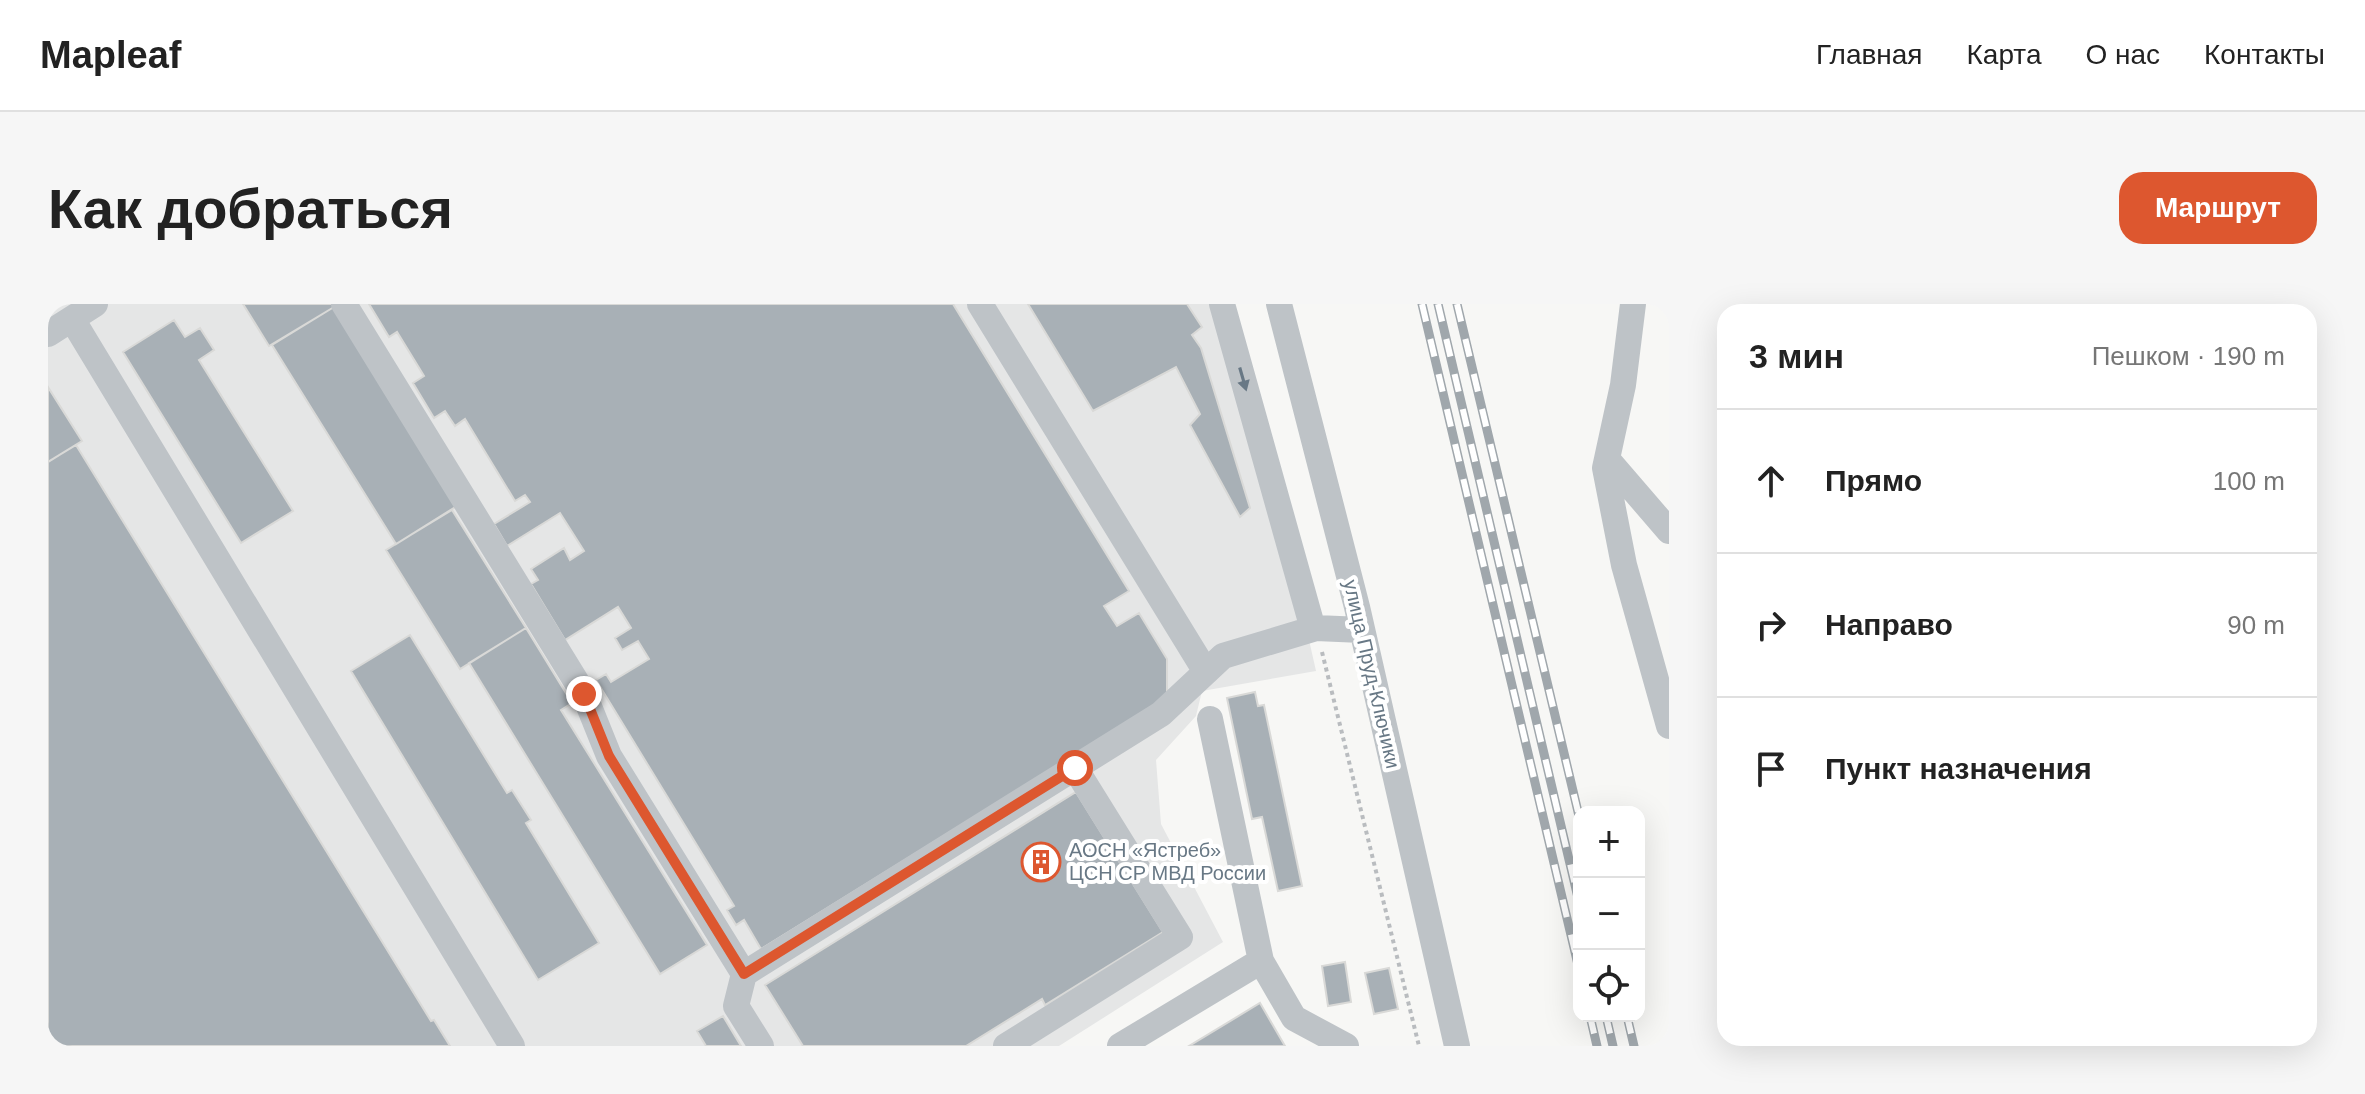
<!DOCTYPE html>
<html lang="ru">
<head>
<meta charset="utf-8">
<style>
  body { margin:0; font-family:Helvetica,sans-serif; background:#f6f6f6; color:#222 }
  .controls { position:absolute; right:24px; bottom:24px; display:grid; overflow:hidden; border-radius:16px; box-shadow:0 8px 32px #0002 }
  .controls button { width:72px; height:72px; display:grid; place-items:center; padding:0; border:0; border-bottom:2px solid #e0e0e0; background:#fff; color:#222; font:40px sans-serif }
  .stop { position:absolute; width:24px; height:24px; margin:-18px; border:6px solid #dd572f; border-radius:50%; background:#fff }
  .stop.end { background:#dd572f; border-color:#fff; box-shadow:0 2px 8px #0008 }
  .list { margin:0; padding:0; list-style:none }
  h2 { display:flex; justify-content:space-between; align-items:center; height:104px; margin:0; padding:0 32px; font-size:34px }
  h2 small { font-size:26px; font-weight:400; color:#767676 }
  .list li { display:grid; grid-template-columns:52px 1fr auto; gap:24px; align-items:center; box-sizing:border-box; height:144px; padding:0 32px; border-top:2px solid #e0e0e0 }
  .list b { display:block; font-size:30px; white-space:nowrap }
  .list em { font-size:26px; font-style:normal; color:#767676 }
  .icon { flex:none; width:44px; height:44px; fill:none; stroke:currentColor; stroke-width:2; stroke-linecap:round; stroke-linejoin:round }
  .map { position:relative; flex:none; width:1621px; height:742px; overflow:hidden; border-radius:24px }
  header { display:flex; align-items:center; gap:48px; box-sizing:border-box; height:112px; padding:0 40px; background:#fff; border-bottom:2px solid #e0e0e0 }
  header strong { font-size:38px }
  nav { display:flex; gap:44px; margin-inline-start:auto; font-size:28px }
  .intro { display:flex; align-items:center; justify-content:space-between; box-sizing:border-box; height:192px; padding:0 48px }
  h1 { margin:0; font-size:56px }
  .button { padding:20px 36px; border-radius:24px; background:#dd572f; color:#fff; font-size:28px; font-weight:700 }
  main { display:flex; gap:48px; padding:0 48px }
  aside { flex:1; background:#fff; border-radius:24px; box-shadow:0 8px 32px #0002 }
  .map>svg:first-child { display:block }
  .built { fill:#e5e6e6 }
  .building { fill:#a8b0b6; stroke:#d9d9d7; stroke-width:2 }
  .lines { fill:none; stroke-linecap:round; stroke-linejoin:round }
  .path { stroke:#b9bcbf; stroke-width:4; stroke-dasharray:4 4; stroke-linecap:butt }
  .minor { stroke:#bec3c7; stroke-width:26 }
  .rail-casing { stroke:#a0a7ac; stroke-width:9 }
  .rail { stroke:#fff; stroke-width:6; stroke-dasharray:18; stroke-linecap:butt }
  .oneway { fill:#687885 }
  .route { stroke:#dd572f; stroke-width:10 }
  .labels { text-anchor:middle; stroke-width:8; stroke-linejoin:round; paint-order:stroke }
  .street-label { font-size:20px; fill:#687885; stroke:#fff }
  .poi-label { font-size:20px; fill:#687885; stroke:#fff; text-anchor:start }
</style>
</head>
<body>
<header>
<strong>Mapleaf</strong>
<nav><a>Главная</a><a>Карта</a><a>О нас</a><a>Контакты</a></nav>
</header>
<div class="intro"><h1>Как добраться</h1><a class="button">Маршрут</a></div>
<main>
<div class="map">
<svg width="1621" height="742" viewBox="0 0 1621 742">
  <rect width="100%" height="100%" fill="#f7f7f5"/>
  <path class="built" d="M0,0H1161L1259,327L1268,367L1154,387L1148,412L1108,456L1113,520L1175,638L1011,742H0Z"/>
  <path class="building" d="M195,0H284L286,3L221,42Z
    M321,0H905L1081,287L1056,302L1069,322L1091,309L1119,355V394L713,645L696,616L688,621L679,606L686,602L548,376L558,370L563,378L601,355L590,337L574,346L567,334L583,324L570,303L517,336L483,280L490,276L483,265L516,244L522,256L536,247L512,209L459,242L446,220L482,198L477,191L467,197L417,115L407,122L397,107L386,114L365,79L376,72L349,28L341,33Z
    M980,0H1139L1154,23L1144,31L1153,44L1202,204L1192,213L1142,121L1152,110L1128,63L1045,107Z
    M286,3L409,202L348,240L224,41Z
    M126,16L137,33L152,24L166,46L151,56L245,207L193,239L75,48Z
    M0,83L34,137L0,158Z
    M28,141L383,717L386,716L402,742H0V158Z
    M404,206L478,324L412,365L338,246Z
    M478,324L524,399L513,406L659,641L612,670L421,359Z
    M362,331L459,489L464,486L483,516L478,519L551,639L490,676L303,367Z
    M1207,388L1210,402L1216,401L1254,582L1230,587L1214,513L1204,515L1179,394Z
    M1028,488L1115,628L997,701L994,695L918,742H755L717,681Z
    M1297,658L1303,698L1280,702L1274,662Z
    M1341,664L1350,705L1326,710L1317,669Z
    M1212,699L1237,742H1141Z
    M675,712L693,742H658L649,727Z"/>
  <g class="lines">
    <path class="path" d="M1274,348L1371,742"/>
    <path class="minor" d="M296,0L536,390L561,452L696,670
      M932,0L1158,368
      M1174,0L1265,325
      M1231,0L1309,303L1409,742
      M1585,0L1575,81L1557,164L1576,261L1621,422
      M24,15L464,742
      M0,30L47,0
      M1559,155L1621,227
      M1162,415L1213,657L1246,714L1298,742
      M713,742L688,702L696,670L1113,410L1175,352L1268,324L1314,326
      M958,742L1132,633L1027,464
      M1072,742L1213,657"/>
    <g class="rail-casing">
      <path id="rail" d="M1374,0L1531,665
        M1390,0L1531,598
        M1409,0L1531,512
        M1542,712L1549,742
        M1558,712L1565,742
        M1579,712L1586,742"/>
    </g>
    <use href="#rail" class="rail"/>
  </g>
  <defs><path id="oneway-solid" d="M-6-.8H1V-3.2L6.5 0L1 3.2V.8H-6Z" transform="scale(2)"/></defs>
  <use class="oneway" href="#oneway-solid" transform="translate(1195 75) rotate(74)"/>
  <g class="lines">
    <path class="route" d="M536,390L561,452L696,670L1027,464"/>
  </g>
  <defs>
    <g id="building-ring" transform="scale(2)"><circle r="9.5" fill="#fff" stroke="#dd572f" stroke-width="1.5"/><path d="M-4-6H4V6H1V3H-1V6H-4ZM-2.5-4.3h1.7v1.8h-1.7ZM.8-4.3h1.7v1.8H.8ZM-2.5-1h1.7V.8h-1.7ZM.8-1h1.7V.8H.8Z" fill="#dd572f"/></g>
  </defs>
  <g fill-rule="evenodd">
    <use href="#building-ring" x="993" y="558"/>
  </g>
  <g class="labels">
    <g class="street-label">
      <text transform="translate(1324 370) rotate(77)" y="7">улица Пруд-Ключики</text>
    </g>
    <g class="poi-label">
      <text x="1021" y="553">АОСН «Ястреб»<tspan x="1021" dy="23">ЦСН СР МВД России</tspan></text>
    </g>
  </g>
</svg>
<div class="controls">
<button>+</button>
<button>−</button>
<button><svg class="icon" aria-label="locate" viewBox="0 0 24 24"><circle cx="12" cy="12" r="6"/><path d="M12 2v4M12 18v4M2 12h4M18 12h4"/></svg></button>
</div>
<div class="stop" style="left:1027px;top:464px"></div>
<div class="stop end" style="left:536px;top:390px"></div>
</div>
<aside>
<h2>3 мин<small>Пешком · 190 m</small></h2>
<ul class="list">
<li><svg class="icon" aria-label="ahead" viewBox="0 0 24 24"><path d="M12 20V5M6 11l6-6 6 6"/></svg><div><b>Прямо</b></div><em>100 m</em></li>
<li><svg class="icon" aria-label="right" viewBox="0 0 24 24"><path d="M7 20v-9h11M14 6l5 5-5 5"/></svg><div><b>Направо</b></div><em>90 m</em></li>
<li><svg class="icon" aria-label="arrive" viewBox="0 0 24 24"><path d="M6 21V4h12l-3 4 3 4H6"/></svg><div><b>Пункт назначения</b></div></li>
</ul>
</aside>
</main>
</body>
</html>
